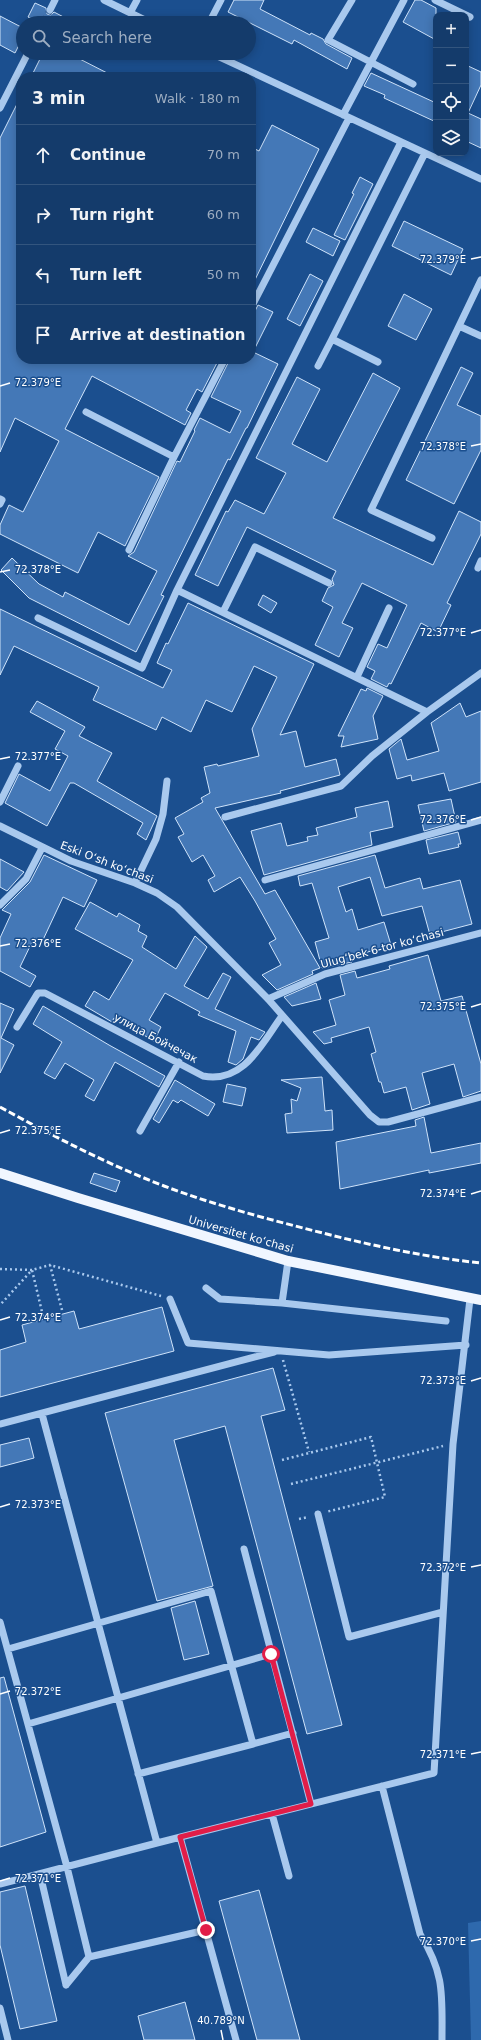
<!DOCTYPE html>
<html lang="en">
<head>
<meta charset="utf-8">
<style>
  body { margin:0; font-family:"DejaVu Sans",sans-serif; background:#214673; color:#f1f3f6 }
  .controls { position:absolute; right:12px; top:12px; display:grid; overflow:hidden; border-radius:8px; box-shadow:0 2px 10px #0003 }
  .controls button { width:36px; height:36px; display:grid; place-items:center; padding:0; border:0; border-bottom:1px solid #33557e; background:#143b6b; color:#f1f3f6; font:20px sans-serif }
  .stop { position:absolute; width:12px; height:12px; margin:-9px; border:3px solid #e11d48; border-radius:50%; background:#fff }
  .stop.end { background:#e11d48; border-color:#fff; box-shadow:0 1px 4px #0008 }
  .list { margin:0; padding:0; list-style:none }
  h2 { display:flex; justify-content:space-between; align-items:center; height:52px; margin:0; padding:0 16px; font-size:17px }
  h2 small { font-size:13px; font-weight:400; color:#9dadc1 }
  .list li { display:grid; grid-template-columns:26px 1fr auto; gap:12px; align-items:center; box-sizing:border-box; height:60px; padding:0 16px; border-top:1px solid #33557e }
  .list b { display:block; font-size:15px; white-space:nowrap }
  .list em { font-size:13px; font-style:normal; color:#9dadc1 }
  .icon { flex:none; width:22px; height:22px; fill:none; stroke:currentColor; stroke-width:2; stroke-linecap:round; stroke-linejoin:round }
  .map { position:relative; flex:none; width:481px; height:2040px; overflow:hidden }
  .search { position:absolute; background:#143b6b; box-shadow:0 2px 10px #0003; left:16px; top:16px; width:240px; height:44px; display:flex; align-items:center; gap:10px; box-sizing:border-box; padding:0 14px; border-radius:22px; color:#9dadc1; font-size:15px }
  .panel { position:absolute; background:#143b6b; box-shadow:0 2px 10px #0003; left:16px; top:72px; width:240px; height:292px; border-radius:16px }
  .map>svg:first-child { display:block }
  .green { fill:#2e69ad }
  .building { fill:#4478b7; stroke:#cfe3fa }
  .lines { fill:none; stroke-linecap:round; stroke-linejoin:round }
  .minor-tunnel { stroke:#3d69a0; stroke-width:7; stroke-dasharray:7 3.5; stroke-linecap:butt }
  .path { stroke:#a9c9ee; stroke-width:2.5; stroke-dasharray:2 3; stroke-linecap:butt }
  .minor { stroke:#a9c9ee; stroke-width:7 }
  .major { stroke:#f0f6ff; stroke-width:10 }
  .rail { stroke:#fff; stroke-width:3; stroke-dasharray:7 3; stroke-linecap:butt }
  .route { stroke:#e11d48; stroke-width:5 }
  .ticks { fill:none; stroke:#fff; stroke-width:1.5 }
  .labels { text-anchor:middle; stroke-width:3; stroke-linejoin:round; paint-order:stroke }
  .street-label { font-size:11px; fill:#fff; stroke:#1b4f8f }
  .ticks-label { font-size:10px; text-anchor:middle; fill:#fff; stroke:#1b4f8f; stroke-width:3; stroke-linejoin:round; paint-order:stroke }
</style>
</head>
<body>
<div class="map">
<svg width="481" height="2040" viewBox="0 0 481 2040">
  <rect width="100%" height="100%" fill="#1b4f8f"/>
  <path class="green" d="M481,1921V2040H471L468,1923Z"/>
  <path class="building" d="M234,0H264L260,9L310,35L311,33L323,39L326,44L352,58L347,69L294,40L292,44L228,12Z
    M415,0H421L436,8V40L403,22Z
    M35,3L46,8L47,14L51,15L54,12L75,23H40L28,17Z
    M0,16L23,28V37L15,53L0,45Z
    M43,53H68L115,77H31Z
    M466,65L481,72V85L468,113L481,119V148L466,141Z
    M371,73L436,103V122L384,98L385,95L364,86Z
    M21,96V359H219L202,392L197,389L186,410L191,413L185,425L92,376L65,429L159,477L125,546L98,532L78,573L0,534V525L9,505L23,512L59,441L15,418L0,452V138Z
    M272,125L319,149L251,288V147L259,151Z
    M360,177L373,184L345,240L334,235L354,194L352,193Z
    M404,221L463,249L451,275L392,246Z
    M313,228L340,241L333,256L306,242Z
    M310,274L323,281L300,326L287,319Z
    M404,294L432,309L416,340L388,326Z
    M258,305L273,312L253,352L278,364L247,428H246L230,460L228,459L161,595L164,596L136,652L29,598L1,570L12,558L39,584L63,597L65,592L129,625L157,571L128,556L134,552L177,461L180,462L195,431L194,430L200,418L230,433L241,411L211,397L230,359H251V313L255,311Z
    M461,367L473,373L457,405L481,416V450L454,504L406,480Z
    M373,373L400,388L333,518L433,565L459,511L481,522V534L447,603L451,605L438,632L421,623L391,684L389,683L387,687L371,679L375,671L367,667L378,644L387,648L407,605L362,583L342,623L353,628L339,657L315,645L333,607L322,601L328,588L334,585L332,579L336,571L247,527L218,586L195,575L226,511L228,512L235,500L264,514L286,473L256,458L297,377L320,389L292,444L327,462Z
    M263,595L277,603L271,613L258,605Z
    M188,603L314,664L280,735L296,731L305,767L336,759L340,775L280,791L281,793L215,808L265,894L275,890L320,968L312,971L313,974L277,990L262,975L281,965L269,943L276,939L255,901L240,877L214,892L208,880L215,876L203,855L192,862L178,837L184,834L175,818L203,802L201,798L210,793L204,767L217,764L218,766L259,756L252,729L277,677L254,666L232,712L206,700L191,732L162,717L156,730L93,700L99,687L14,646L0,675V609L163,688L172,670L157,663L166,643L168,644Z
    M367,688L383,696L373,716L378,739L341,747L344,736H338L361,689L366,691Z
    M37,701L85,727L79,736L112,753L97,781L157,816L146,840L137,834L143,823L74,783H70L47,826L5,803L19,774L50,791L68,756L55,749L65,731L30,712Z
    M460,703L466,717L481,711V782L449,791L444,773L412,781L411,775L397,779L389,749L401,739L407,760L439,751L431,723Z
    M451,799L456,822L424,831L418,805Z
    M388,801L393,827L370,832L372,845L264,875L251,831L281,823L287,846L308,841L307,837L318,835L316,828L357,817L355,808Z
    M458,832L461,844H458L459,847L429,854L426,840Z
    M44,855L97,880L84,907L63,897L42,942L34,938L20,967L36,976L30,987L0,971V938L11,914L2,910L30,882Z
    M375,855L385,888L420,878L423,889L460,880L472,924L430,935L422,906L382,916L370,877L338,887L346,912L352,909L358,930L384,922L391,945L351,957L352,962L322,968L315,942L329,938L312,883L300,886L298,876Z
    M0,859L24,872L7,891L0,887Z
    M90,902L117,917L119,913L140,925L138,931L147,936L142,947L176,969L195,936L207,947L184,986L208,999L223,973L231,977L215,1009L265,1032L259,1040L251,1037L243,1059L236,1065L228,1062L236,1031L198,1015L200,1012L165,993L149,1020L161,1027L154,1041L114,1018L112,1022L85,1006L94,991L109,1000L133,960L75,929Z
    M428,955L441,1001L462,996L481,1064V1091L463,1097L454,1064L422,1073L430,1104L412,1110L406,1087L384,1093L381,1082H379L371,1054L376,1052L369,1027L331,1038L332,1042L324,1044L313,1032L336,1025L329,1000L345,995L340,975L355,971L357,978L390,969L389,966Z
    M316,983L321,999L292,1006L284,997Z
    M0,1003L14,1009L1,1038L14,1045L0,1073Z
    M43,1006L109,1045L165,1076L159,1087L115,1062L94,1101L85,1096L94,1080L65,1063L55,1079L44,1073L62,1042L33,1024Z
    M322,1077L325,1111L332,1110L333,1130L287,1133L285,1114L292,1113L291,1099L297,1101L301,1088L281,1080Z
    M175,1080L215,1104L208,1116L181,1100L178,1103L173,1100L159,1123L153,1119Z
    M227,1084L246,1088L242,1106L223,1102Z
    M424,1117L431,1153L481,1143V1163L429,1173V1170L340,1189L336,1142L416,1126L415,1120Z
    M94,1173L120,1181L116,1192L90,1183Z
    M162,1307L174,1351L0,1397V1350L26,1342L22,1325L74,1311L79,1329Z
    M273,1368L285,1410L261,1416L342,1725L307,1734L225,1426L174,1440L213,1586L157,1601L105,1413Z
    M29,1438L34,1458L0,1467V1445Z
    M195,1601L209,1654L184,1660L171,1608Z
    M4,1677L46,1832L0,1847V1678Z
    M25,1886L57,2021L20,2029L0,1945V1892Z
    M259,1890L300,2040H257L219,1901Z
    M185,2002L195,2040H144L138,2016Z"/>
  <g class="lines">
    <path class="minor-tunnel" d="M43,23L50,10"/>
    <path class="path" d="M0,1269L32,1270L0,1305
      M62,1310L50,1265L161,1296
      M43,1316L32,1270L50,1265
      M283,1360L309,1452
      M282,1460L371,1437L385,1497L326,1512
      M291,1484L443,1446
      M299,1519L308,1517"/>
    <path class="minor" d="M104,0L151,23
      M352,0L328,40L413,84
      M435,0L470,17
      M50,10L55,0
      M130,13L137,0
      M209,23L221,0
      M211,53L481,179
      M0,108L28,53
      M343,115L404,0
      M251,308L349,118
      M459,326L481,336
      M378,362L332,339L425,153
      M318,366L332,339
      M86,412L174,457L225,359
      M0,499L2,500L0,504
      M432,538L371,510L481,280
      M129,550L174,457
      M478,568L481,561
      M177,590L427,712
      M223,612L255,547L329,583
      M38,618L142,668L177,590L401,142
      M357,677L389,608
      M0,802L18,766
      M225,817L341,786L372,756L427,712L481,673
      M0,826L71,861L135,883L157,893L177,907L268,999L370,1115L379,1122H388L481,1097
      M265,880L481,820
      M135,883L156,839L163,814L167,781
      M0,905L26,879L42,848
      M268,999L325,974L481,933
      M17,1027L36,996L38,993H45L203,1076C244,1084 262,1043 282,1016
      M140,1131L179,1062
      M206,1288L220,1299L282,1303L446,1321
      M170,1299L188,1343L329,1355L466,1345
      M282,1303L288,1261
      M42,1414L157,1843L434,1773L453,1444L470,1299
      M0,1424L274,1352
      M318,1514L349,1637L443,1612
      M244,1549L311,1804
      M0,1622L67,1867L89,1957L206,1930
      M8,1649L211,1591L253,1744L293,1733
      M28,1724L271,1654
      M138,1774L253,1744
      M382,1786L420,1934C445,1974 442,1995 442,2040
      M272,1814L289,1876
      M180,1837L236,2040
      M40,1874L66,1985
      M0,1884L157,1843
      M66,1985L89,1957
      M0,2008L8,2040"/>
    <path class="major" d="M0,1173L78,1198L288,1261L481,1300"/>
    <path class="rail" d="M0,1107C53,1136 107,1164 164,1186C209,1203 256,1216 303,1228C361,1243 421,1257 481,1263"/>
  </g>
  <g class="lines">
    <path class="route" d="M206,1930L180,1837L311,1804L271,1654"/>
  </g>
  <path class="ticks" d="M471,259L481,257M0,386L10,383M471,446L481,444M0,572L10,570M471,633L481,630M0,759L10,757M471,820L481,817M0,946L10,944M471,1007L481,1004M0,1133L10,1130M471,1194L481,1191M0,1320L10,1317M471,1381L481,1378M0,1507L10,1504M471,1567L481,1565M0,1694L10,1691M471,1754L481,1752M0,1881L10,1878M471,1941L481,1939M221,2030L223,2040"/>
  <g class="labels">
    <g class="street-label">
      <text transform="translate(107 862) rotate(21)" y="4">Eski Oʻsh koʻchasi</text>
      <text transform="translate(382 948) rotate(-15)" y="4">Ulug‘bek 6-tor koʻchasi</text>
      <text transform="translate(156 1038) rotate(28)" y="4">улица Бойчечак</text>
      <text transform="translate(241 1234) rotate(16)" y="4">Universitet kо‘chasi</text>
    </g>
  </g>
  <g class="ticks-label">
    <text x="443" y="263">72.379°E</text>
    <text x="38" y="386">72.379°E</text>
    <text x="443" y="450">72.378°E</text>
    <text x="38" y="573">72.378°E</text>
    <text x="443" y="636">72.377°E</text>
    <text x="38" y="760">72.377°E</text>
    <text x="443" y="823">72.376°E</text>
    <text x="38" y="947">72.376°E</text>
    <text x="443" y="1010">72.375°E</text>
    <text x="38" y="1134">72.375°E</text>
    <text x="443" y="1197">72.374°E</text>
    <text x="38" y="1321">72.374°E</text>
    <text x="443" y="1384">72.373°E</text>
    <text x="38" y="1508">72.373°E</text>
    <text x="443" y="1571">72.372°E</text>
    <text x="38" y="1695">72.372°E</text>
    <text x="443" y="1758">72.371°E</text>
    <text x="38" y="1882">72.371°E</text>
    <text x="443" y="1945">72.370°E</text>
    <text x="221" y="2024">40.789°N</text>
  </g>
</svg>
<div class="controls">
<button>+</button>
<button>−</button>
<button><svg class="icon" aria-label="locate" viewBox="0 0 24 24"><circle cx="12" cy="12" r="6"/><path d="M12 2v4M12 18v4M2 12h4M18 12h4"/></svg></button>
<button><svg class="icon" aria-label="layers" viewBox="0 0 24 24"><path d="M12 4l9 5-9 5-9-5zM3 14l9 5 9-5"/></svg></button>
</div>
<div class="stop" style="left:271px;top:1654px"></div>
<div class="stop end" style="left:206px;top:1930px"></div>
<div class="search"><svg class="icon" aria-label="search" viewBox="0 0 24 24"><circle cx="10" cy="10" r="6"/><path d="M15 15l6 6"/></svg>Search here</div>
<section class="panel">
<h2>3 min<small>Walk · 180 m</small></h2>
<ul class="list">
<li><svg class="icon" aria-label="ahead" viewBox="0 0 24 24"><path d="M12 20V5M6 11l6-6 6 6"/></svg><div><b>Continue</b></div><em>70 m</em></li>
<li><svg class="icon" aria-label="right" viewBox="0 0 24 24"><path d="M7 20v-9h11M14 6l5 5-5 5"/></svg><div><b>Turn right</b></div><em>60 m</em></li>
<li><svg class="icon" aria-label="left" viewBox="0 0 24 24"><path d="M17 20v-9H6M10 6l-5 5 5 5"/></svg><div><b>Turn left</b></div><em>50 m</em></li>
<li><svg class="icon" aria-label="arrive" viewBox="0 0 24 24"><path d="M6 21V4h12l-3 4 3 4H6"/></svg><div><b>Arrive at destination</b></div></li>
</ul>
</section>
</div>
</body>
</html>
